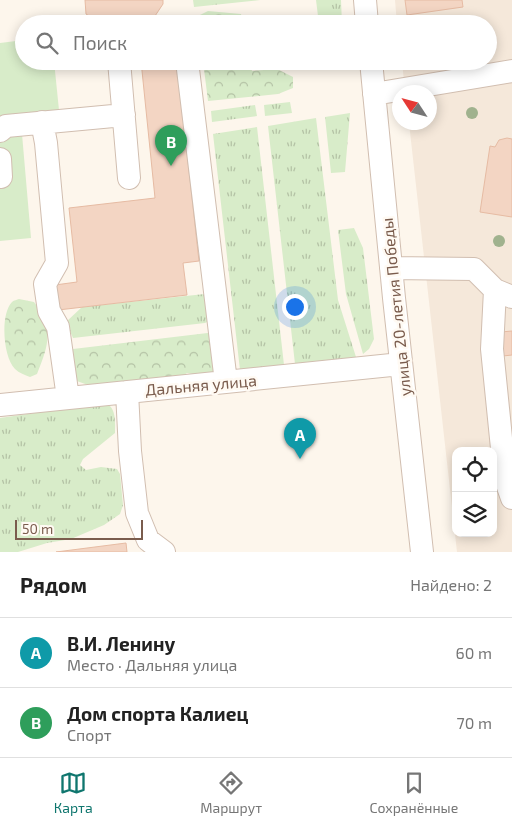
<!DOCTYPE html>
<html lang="ru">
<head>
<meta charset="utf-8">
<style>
  body { margin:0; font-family:"Exo 2",sans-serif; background:#f2f2f2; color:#222 }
  .controls { position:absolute; right:15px; bottom:15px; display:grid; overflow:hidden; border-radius:10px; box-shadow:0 2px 12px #0003 }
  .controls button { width:45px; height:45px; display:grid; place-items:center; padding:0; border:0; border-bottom:1px solid #e0e0e0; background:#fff; color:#222; font:25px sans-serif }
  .compass { position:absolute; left:392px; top:85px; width:45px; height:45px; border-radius:50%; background:#fff; box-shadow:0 2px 12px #0003; rotate:306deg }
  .scale { position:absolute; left:15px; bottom:12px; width:128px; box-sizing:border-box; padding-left:5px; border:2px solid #7a5c4d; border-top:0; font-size:14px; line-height:18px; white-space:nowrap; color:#7a5c4d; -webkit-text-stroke:4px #fffaf3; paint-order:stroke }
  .you { position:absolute; left:294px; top:306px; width:18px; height:18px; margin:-12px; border:4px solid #fff; border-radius:50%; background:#1a73e8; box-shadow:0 0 0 8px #1a73e833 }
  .badge { display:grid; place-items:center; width:32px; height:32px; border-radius:50%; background:#0f766e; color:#fff; font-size:16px; font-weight:700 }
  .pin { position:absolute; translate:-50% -41px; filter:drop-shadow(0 1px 2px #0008) }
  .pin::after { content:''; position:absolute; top:26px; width:18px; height:15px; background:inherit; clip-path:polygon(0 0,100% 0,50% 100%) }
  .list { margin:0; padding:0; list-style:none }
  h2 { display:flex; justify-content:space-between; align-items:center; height:65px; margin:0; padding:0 20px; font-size:21px }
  h2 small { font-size:16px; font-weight:400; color:#767676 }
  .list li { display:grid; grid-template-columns:32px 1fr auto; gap:15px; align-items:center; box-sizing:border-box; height:70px; padding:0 20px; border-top:1px solid #e0e0e0 }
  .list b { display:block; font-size:19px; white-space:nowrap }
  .list p { margin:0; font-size:16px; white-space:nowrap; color:#767676 }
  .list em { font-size:16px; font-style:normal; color:#767676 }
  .icon { flex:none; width:28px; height:28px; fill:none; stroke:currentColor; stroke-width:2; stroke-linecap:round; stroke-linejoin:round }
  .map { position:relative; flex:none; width:512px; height:552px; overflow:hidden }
  .search { position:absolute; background:#fff; box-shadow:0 2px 12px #0003; left:15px; right:15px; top:15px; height:55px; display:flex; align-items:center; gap:12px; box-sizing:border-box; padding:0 18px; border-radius:28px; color:#767676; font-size:19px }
  .sheet { height:205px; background:#fff }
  nav { display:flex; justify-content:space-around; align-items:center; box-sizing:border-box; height:70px; border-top:1px solid #e0e0e0; background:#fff; font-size:14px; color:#767676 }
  nav a { display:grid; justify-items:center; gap:2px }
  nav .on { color:#0f766e }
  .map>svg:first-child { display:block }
  .residential { fill:#f5e8da; fill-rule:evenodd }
  .grass { fill:url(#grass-tufts) }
  .forest { fill:url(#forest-crowns) }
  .pitch { fill:#d8ecc9 }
  .building { fill:#f3d5c3; stroke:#e6bba3 }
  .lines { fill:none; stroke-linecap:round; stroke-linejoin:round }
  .minor-casing { stroke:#d1beb0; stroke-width:24 }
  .minor { stroke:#fff; stroke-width:22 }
  .tree { fill:#a0b28e }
  .labels { text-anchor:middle; stroke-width:5; stroke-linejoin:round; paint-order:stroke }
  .street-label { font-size:16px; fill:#7a5c4d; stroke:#fffaf3 }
</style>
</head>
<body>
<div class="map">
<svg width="512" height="552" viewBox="0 0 512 552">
  <defs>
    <pattern id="grass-tufts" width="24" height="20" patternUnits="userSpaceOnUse" patternTransform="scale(1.25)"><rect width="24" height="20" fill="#d8ecc9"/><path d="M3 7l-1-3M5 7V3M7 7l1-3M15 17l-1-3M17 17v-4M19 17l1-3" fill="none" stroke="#b4c2a5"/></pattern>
    <pattern id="forest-crowns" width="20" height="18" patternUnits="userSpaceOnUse" patternTransform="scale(1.25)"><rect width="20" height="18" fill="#d8ecc9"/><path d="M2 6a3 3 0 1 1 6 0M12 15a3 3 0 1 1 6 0" fill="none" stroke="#b4c2a5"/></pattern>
  </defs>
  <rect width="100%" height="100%" fill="#fdf6ec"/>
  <path class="residential" d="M395,0H512V552H457L409,123L430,122V92H405L402,61H488V24H397ZM456,451H493V533H456Z"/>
  <path class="grass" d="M193,0H260L194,7Z
    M316,0H341L342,24H319Z
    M290,102L292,113L265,116L264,105Z
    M255,105L257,116L212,122L211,111Z
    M350,113L345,172L331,173L325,117Z
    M316,118L338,300L356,357L295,364L268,126Z
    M257,127L284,365L240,370L213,134Z
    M354,228L363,248L374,339L369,349L363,354L346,294L338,230Z
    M214,293L217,317L205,323L73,338L66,322L82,307Z
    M103,403C117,405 115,422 115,433L83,459L80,465L86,470L101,467L117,469L120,474L123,505L120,514L104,525L71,539L47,543L18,552H0V418Z"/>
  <path class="forest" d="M208,11L241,14L243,24H200V15Z
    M203,61H250L252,71L277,69L293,77V88L278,94L208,101Z
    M19,299L34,302C54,329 49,344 37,374L30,377C25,375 19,373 15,369C3,357 0,314 12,302C14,300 17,300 19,299Z
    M216,332L221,379L187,373L172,382L88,385L74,380L73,349Z"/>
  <path class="pitch" d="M24,40V61H54L60,120L0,126V43Z
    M22,134L31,238L0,241V136Z"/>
  <path class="building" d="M85,0H163V4L151,22L101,24L86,14Z
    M405,0H462L463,7L407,15Z
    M141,61H177L199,261L183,263L187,295L58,310L55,285L77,282L69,208L155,198Z
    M507,138L512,139V217L480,212L490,146L495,147L499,140Z
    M512,331V355L503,356L501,332Z
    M126,543L127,552H56Z"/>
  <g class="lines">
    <g class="minor-casing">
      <path id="minor" d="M365,0L367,24
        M119,61L129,178
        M187,61L226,382
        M371,61L394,298L422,552
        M374,94L512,71
        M42,122L46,143L57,263L45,284L49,311L58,327L68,398
        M0,131L6,126L124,115
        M0,159L1,177
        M391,268L474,269L495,290L512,297
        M495,290L492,349L505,478L512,498
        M127,392L130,451L137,513L148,540L164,552
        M0,405L401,364"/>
    </g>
    <use href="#minor" class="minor"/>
  </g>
  <g class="tree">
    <circle cx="472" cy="113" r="6"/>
    <circle cx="499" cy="241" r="6"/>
  </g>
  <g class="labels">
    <g class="street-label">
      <text transform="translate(396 307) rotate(-96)" y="6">улица 20-летия Победы</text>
      <text transform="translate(201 385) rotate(-5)" y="6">Дальняя улица</text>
    </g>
  </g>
</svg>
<div class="controls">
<button><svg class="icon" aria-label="locate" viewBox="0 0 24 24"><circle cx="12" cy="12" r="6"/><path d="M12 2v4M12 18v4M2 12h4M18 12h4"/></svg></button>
<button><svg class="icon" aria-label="layers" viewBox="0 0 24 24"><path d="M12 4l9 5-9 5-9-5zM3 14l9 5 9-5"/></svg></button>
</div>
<svg class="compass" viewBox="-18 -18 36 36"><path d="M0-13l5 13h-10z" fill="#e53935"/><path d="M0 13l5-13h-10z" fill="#767676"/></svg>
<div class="scale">50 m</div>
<div class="you"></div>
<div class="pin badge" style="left:300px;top:459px;background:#0f9aa8">A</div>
<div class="pin badge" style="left:171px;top:166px;background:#2e9e5b">B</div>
<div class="search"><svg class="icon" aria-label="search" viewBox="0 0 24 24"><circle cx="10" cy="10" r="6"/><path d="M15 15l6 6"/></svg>Поиск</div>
</div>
<section class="sheet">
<h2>Рядом<small>Найдено: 2</small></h2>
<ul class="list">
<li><span class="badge" style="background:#0f9aa8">A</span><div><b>В.И. Ленину</b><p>Место · Дальняя улица</p></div><em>60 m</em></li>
<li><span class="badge" style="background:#2e9e5b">B</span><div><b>Дом спорта Калиец</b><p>Спорт</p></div><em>70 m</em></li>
</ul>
</section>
<nav>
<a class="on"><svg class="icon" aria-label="map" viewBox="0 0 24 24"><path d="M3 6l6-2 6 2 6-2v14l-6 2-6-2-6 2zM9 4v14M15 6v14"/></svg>Карта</a>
<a><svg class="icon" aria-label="directions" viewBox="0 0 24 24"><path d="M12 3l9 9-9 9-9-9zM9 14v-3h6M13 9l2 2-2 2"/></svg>Маршрут</a>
<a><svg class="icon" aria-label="saved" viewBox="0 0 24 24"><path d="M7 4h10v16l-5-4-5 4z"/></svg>Сохранённые</a>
</nav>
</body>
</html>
